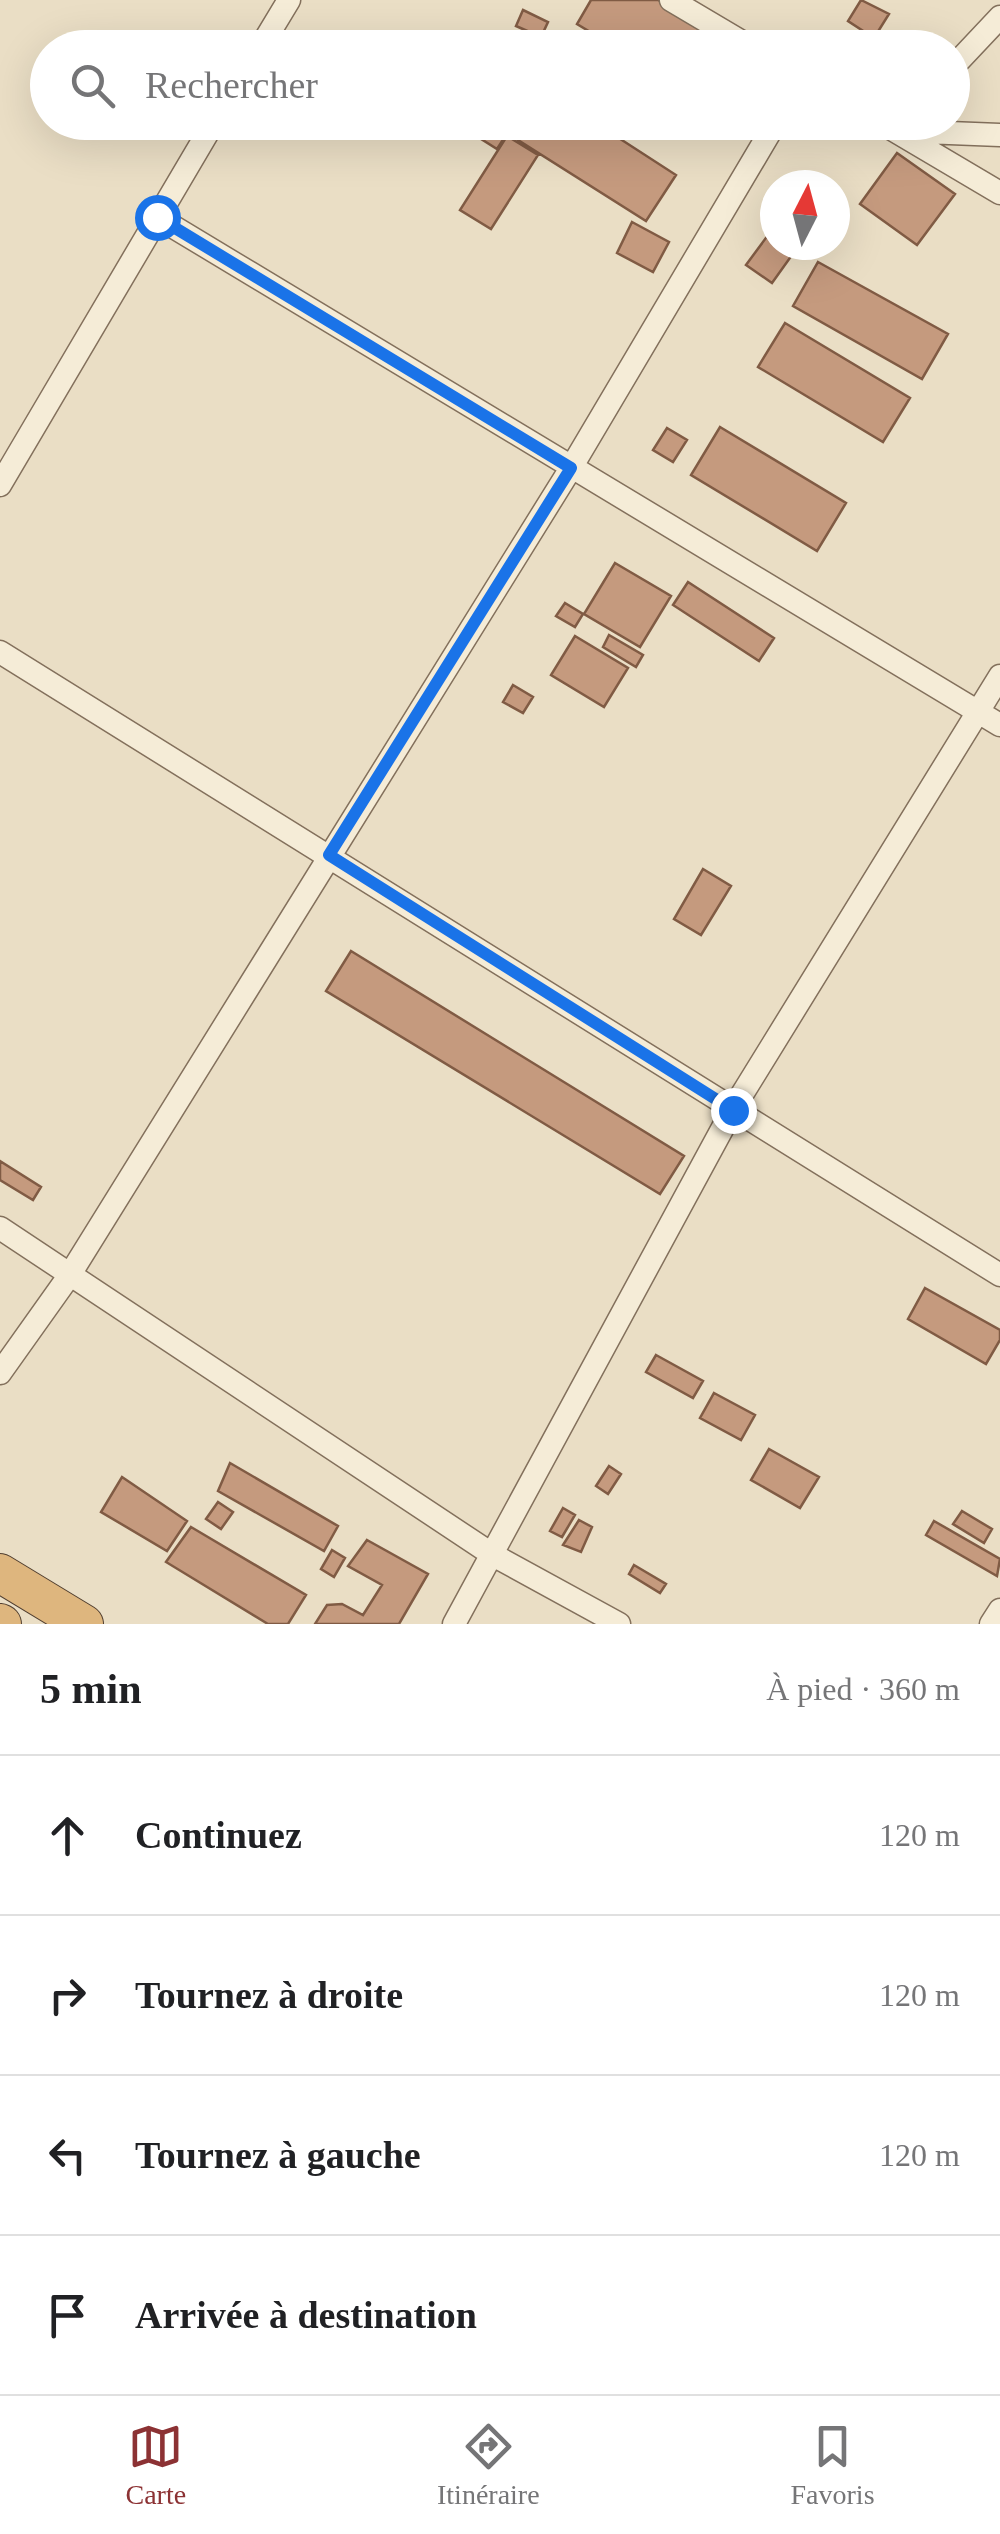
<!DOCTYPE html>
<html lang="fr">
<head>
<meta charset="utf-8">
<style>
  body { margin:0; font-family:Georgia,serif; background:#f6f6f6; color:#202124 }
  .compass { position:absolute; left:760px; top:170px; width:90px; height:90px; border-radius:50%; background:#fff; box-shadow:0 10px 40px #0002; rotate:6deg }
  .stop { position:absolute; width:30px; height:30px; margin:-22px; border:8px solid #1a73e8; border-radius:50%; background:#fff }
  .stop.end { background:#1a73e8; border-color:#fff; box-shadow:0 2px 10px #0008 }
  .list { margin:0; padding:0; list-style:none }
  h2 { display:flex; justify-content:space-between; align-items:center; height:130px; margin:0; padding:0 40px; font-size:42px }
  h2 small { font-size:32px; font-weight:400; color:#757577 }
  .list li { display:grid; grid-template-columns:65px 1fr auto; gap:30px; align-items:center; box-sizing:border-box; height:160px; padding:0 40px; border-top:2px solid #e0e0e0 }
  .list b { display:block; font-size:38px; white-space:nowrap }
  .list em { font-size:32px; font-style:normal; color:#757577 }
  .icon { flex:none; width:55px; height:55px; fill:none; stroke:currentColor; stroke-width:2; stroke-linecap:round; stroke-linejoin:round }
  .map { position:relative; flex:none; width:1000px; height:1624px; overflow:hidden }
  .search { position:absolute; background:#fff; box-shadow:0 10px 40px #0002; left:30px; right:30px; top:30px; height:110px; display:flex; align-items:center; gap:25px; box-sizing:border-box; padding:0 35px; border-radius:55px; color:#757577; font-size:38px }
  .sheet { height:770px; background:#fff }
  nav { display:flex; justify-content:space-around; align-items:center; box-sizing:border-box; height:140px; border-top:2px solid #e0e0e0; background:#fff; font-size:28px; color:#757577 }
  nav a { display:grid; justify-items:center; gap:5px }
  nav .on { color:#8c3234 }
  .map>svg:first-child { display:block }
  .building { fill:#c59a7e; stroke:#805b44; stroke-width:2.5 }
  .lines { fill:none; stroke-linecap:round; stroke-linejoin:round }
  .minor-casing { stroke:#83705c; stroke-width:25 }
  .trunk-casing { stroke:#513f30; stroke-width:40 }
  .minor { stroke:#f5ecd7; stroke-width:22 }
  .trunk { stroke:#deb67e; stroke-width:38 }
  .route { stroke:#1a73e8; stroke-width:12 }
</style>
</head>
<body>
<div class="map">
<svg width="1000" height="1624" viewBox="0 0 1000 1624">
  <rect width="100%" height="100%" fill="#eadec5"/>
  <path class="building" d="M591,0H658L704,26L697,37L709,43L706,48H617L577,24Z
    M861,0L889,14L874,38L848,21Z
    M523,10L548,22L541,37L516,26Z
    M472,122H493L508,132L497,149L467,130Z
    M529,122H594L676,175L646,221L518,140Z
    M507,136L538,155L491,229L460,210Z
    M897,153L955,194L917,245L860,204Z
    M632,222L669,242L653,272L617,253Z
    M771,231L775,233V245H792L797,248L772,283L746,265Z
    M818,262L948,334L922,379L793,306Z
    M785,323L910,398L883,442L758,367Z
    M720,427L846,503L817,551L691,475Z
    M667,428L687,440L673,462L653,450Z
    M615,563L671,596L640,647L584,614Z
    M688,582L774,638L759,661L673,605Z
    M565,603L583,614L575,627L556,616Z
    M609,635L643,655L636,667L603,647Z
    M575,636L628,668L604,707L551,675Z
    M513,685L533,697L523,713L503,702Z
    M703,869L731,886L701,935L674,919Z
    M351,951L684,1156L660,1194L326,991Z
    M0,1161L41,1187L33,1200L0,1180Z
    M925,1288L1000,1330V1340L986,1364L908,1319Z
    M656,1355L703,1381L693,1398L646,1372Z
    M714,1393L755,1415L741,1440L700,1418Z
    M769,1449L819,1477L800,1508L751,1480Z
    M230,1463L338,1526L324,1551L218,1491Z
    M609,1466L621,1474L608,1494L596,1486Z
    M122,1477L187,1521L167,1551L101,1512Z
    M218,1502L233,1512L221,1529L206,1519Z
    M563,1508L575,1515L562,1537L550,1531Z
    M962,1511L992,1529L984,1543L953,1524Z
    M579,1520L592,1527L581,1552L563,1545Z
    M934,1521L1000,1559L997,1576L926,1535Z
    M191,1527L306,1595L288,1624H268L166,1562Z
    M367,1540L428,1574L399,1624H315L327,1605L342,1604L363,1615L382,1585L348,1566Z
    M332,1550L345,1558L334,1577L321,1569Z
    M634,1565L666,1584L660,1593L629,1574Z"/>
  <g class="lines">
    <g class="minor-casing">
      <path id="minor" d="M671,0L752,48
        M260,48L289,0
        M952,68L1000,17
        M880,122L1000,193
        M899,131L1000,135
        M157,217L1000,725
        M0,485L214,122
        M0,652L1000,1275
        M0,1228L493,1555L619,1624
        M0,1373L69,1276L571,468L776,122
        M454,1624L733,1109L1000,676
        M991,1624L1000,1610"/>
    </g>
    <g class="trunk-casing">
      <path id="trunk" d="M0,1573L84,1624
        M0,1623L2,1624"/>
    </g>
    <use href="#minor" class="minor"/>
    <use href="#trunk" class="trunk"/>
  </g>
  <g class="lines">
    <path class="route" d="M157,217L571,468L329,855L733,1110"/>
  </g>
</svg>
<svg class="compass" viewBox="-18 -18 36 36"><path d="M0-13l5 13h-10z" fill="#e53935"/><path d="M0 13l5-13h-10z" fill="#757577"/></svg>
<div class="stop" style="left:157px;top:217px"></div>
<div class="stop end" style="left:733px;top:1110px"></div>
<div class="search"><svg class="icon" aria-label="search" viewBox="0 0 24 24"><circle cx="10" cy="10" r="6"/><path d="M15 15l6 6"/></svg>Rechercher</div>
</div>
<section class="sheet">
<h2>5 min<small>À pied · 360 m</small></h2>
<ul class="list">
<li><svg class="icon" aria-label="ahead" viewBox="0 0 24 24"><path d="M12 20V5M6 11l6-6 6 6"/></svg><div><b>Continuez</b></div><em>120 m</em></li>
<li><svg class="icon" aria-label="right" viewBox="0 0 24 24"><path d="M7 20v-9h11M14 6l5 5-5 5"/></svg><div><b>Tournez à droite</b></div><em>120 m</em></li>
<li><svg class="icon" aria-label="left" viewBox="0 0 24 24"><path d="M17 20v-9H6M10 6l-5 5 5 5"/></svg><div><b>Tournez à gauche</b></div><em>120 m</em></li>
<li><svg class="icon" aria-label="arrive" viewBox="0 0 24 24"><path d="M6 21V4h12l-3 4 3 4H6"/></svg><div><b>Arrivée à destination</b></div></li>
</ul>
</section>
<nav>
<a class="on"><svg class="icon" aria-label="map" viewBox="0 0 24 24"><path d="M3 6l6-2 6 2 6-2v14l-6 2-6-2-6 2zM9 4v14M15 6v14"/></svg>Carte</a>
<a><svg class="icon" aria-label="directions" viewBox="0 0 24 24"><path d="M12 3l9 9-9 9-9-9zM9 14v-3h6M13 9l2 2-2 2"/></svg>Itinéraire</a>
<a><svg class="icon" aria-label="saved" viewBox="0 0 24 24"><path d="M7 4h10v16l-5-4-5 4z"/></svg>Favoris</a>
</nav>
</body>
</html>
